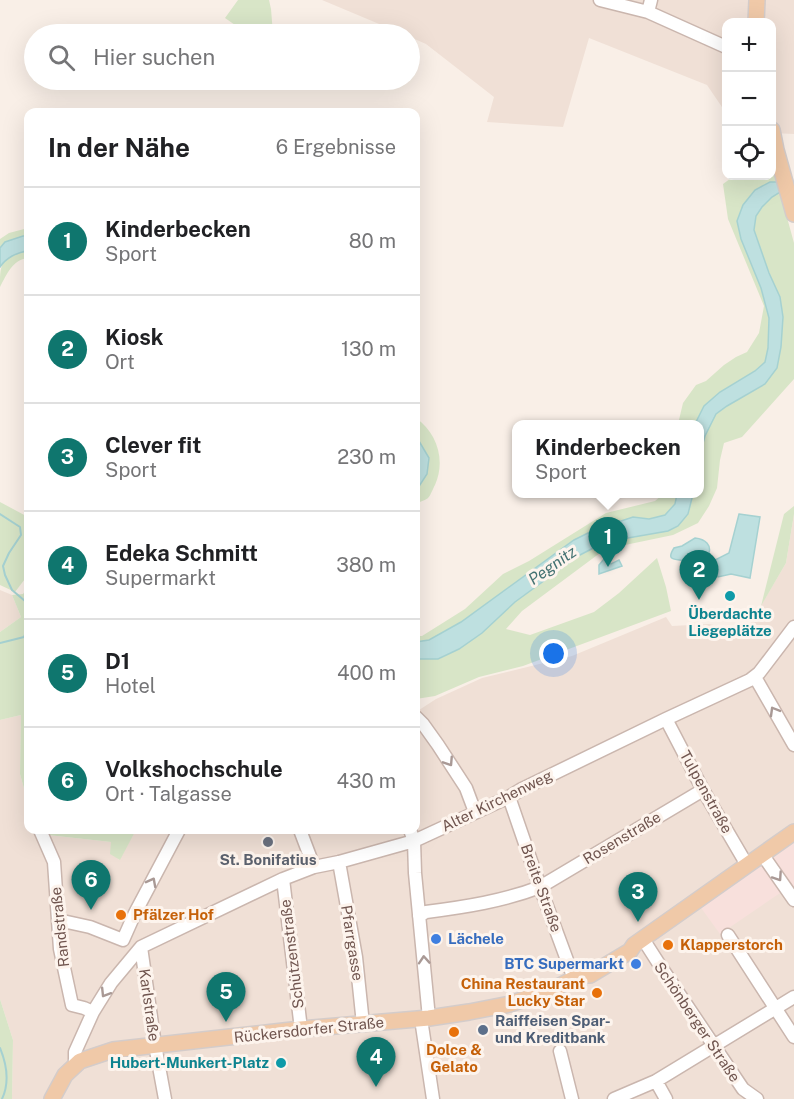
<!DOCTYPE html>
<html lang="de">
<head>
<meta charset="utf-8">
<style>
  body { margin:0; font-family:"Public Sans",sans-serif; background:#f6f6f6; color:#202124 }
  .controls { position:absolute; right:18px; top:18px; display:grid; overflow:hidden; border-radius:12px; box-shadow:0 6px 24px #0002 }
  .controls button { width:54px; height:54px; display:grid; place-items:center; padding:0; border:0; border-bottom:2px solid #e0e0e0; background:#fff; color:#202124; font:30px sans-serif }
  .you { position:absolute; left:554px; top:654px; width:21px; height:21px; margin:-15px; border:4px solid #fff; border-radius:50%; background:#1a73e8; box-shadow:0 0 0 9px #1a73e833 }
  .badge { display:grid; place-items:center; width:39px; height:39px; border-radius:50%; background:#0f766e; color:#fff; font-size:20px; font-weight:700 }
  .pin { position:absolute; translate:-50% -50px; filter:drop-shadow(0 2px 3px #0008) }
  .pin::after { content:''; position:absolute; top:32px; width:21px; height:18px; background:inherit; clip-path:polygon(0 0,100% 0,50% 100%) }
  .popup { position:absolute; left:512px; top:420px; width:192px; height:78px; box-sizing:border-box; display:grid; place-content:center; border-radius:12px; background:#fff; filter:drop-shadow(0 2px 4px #0005); font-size:20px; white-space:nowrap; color:#757577 }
  .popup b { font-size:22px; color:#202124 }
  .popup::after { content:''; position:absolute; left:50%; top:100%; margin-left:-12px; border:12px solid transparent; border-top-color:#fff }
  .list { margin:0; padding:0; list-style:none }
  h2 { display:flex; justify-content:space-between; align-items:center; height:78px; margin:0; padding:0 24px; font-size:26px }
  h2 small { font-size:20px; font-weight:400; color:#757577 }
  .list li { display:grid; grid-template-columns:39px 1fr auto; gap:18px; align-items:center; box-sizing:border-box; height:108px; padding:0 24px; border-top:2px solid #e0e0e0 }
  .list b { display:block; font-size:22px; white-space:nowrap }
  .list p { margin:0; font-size:20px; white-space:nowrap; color:#757577 }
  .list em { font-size:20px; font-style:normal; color:#757577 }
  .icon { flex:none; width:33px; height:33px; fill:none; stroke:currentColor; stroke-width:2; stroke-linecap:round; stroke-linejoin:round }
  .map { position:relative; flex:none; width:794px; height:1099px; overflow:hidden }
  .search { position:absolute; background:#fff; box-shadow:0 6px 24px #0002; left:24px; top:24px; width:396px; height:66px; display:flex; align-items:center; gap:15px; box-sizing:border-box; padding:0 21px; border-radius:33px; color:#757577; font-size:22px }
  .panel { position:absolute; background:#fff; box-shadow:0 6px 24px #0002; left:24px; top:108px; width:396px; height:726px; border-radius:12px }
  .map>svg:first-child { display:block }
  .residential { fill:#f0e0d6 }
  .commercial { fill:#f8e0dc }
  .green { fill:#d8e5c7 }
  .water { fill:#bee0e0; stroke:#a5d1d1; stroke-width:1.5 }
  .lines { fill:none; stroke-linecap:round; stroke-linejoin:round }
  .stream { stroke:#a5d1d1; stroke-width:2 }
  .minor-casing { stroke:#cab6ae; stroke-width:15 }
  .major-casing { stroke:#d4ccca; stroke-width:18 }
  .minor { stroke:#fff; stroke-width:12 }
  .major { stroke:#f0c9a8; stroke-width:15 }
  .oneway { stroke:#a99995 }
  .culture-dot { fill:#0f9aa8; stroke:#fdf4ed; stroke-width:2 }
  .worship-dot { fill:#6b7280; stroke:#fdf4ed; stroke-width:2 }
  .food-dot { fill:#e8710a; stroke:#fdf4ed; stroke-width:2 }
  .shop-dot { fill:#3f7fe0; stroke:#fdf4ed; stroke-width:2 }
  .service-dot { fill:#5c6f8a; stroke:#fdf4ed; stroke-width:2 }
  .labels { text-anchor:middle; stroke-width:6; stroke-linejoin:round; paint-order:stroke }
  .culture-label { font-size:15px; font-weight:bold; fill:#0d838f; stroke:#fdf4ed }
  .street-label { font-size:15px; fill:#70554f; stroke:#fdf4ed }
  .worship-label { font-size:15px; font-weight:bold; fill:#5b616d; stroke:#fdf4ed }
  .food-label { font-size:15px; font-weight:bold; fill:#c56008; stroke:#fdf4ed; text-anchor:start }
  .shop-label { font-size:15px; font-weight:bold; fill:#366cbe; stroke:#fdf4ed; text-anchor:start }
  .service-label { font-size:15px; font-weight:bold; fill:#4e5e75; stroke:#fdf4ed; text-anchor:start }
  .water-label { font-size:16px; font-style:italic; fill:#457373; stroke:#fdf4ed }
</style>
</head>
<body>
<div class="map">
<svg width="794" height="1099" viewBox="0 0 794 1099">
  <rect width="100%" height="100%" fill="#f9efe7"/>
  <path class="residential" d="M322,0H794V134L772,133V22H726V113L707,85L589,38L563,127L487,122L494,97L426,44L410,37V34H403Z
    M794,514V1099H12L13,1040L0,999V720L21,715L20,774L28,803V830H47L48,835L111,842L119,860L136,830H416V712L436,699L482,678L572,656L666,617L672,626L709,624L738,630L749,626L786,563Z
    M0,590L12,595L21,617L0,632Z"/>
  <path class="commercial" d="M794,843V888L773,858Z
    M762,860L783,891L720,934L699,905Z"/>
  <path class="green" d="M238,0H269L271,9L273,34H248L225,18Z
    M772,163L777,182H770L741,239L761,288L769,318L768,348L765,362L755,371L720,392L704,406L695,424H678L683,403L696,385L706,381L724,365L736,357L747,352L759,333L764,306L728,219L723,184L734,176H772Z
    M780,192L794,243V379L742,437L724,443L720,460L717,488L709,506L698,523L673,535L625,545L600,553L522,611L506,629L530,635L594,612L619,593L657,558L666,587L671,611L523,666L479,677L435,696L416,699V659H438L459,649L482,633L515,602L578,556L605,542L630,537L688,515L693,494H700V454L705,436L716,414L727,406L765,384L783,317L780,297L769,273L754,230L756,216L762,207L772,197Z
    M28,228V236H23L0,248V239L9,233Z
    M25,250L28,251V258C12,260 7,274 0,287C0,261 1,261 25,250Z
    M416,418C437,433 446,460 435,485C433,488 431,495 428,498C426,500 419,502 416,504V491L429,459L416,436Z
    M663,494H677L675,504L665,515L649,519L633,517L594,530L574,540L461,622L429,640L416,642V636H422L465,609L503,574L529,561L606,513L655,501Z
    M0,502L28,517V575L15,592L0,585Z
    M794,506V514L786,563L761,606L784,514Z
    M28,587V803L20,774L21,715L0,720V632L21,617L12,595L23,594Z
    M47,830H136L120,860L110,854L111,842L48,835Z
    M0,999L13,1040L12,1099H0Z"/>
  <path class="water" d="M770,182H794V194L780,192L772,197L762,207L756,216L754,230L769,273L780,297L783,317L781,347L777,368L765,384L727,406L716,414L705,436L700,454V424H695L704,406L720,392L755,371L765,362L768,348L769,318L761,288L741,239L737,221L743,205L755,190Z
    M23,236H28V251C17,252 6,258 0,267V248L5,242Z
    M416,436L429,458L427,474L416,491Z
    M677,494H693L688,514L678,526L668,531L605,542L578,556L515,602L482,633L459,649L438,659H416V642L429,640L461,622L574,540L594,530L633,517L649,519L665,515L675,504Z
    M739,514L760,517L750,578L731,574L718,577L711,562L729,553Z
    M695,538C705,539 713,545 708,556C706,559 703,561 701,564C698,570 699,573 693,577L687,574C686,571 688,567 686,563C683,556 663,565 674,548L682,546Z
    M604,559L611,564L619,560L622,566L599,574V565Z"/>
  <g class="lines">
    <path class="stream" d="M0,514L20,527L21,535L9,553L3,566L5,575L12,590L25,601L28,607
      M0,643L24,637L28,627
      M0,1048C7,1065 10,1082 2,1099"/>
    <g class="minor-casing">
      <path id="minor" d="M600,0L648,12L726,47
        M648,12L651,0
        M755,677L794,745
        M416,717L423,724L438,745L466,788L475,812
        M666,719L703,790L747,865
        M509,797L540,887L574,979
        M40,830L54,862L60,949L72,1005L84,1008L93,1012
        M300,830L314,867
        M410,830L414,841L415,873L429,1018
        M762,854L794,900
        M339,862L356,957L363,1024
        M283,879L301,1029
        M419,916L426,912C465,907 504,901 540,887L703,790
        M58,920L90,927L123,940L135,913L179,830
        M728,935L794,1037
        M643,939L659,964L743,1089L757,1099
        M141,947L155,1045L165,1099
        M421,1019L433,1099
        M560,1051L572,1099
        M75,1065V1052L93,1012L111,983L141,947L283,879L314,867L339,862L414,841L509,797L522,789L666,719L750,680L759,673L794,627
        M656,1081L666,1099
        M614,1099L656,1081L794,997"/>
    </g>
    <g class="major-casing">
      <path id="major" d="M756,22L757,0
        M772,130L776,150L794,214
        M52,1099L65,1075L80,1061L113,1050L301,1029L429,1018L469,1012L510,1004L556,988L581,975H590L630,951L634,945L794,832"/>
    </g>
    <use href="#minor" class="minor"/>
    <use href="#major" class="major"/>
  </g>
  <defs><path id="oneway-chevron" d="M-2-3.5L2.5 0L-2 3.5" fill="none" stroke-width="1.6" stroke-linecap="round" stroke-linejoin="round" transform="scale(1.5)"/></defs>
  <g class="oneway">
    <use href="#oneway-chevron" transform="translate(774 711) rotate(-120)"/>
    <use href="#oneway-chevron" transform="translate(449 762) rotate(57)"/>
    <use href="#oneway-chevron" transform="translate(778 877) rotate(56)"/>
    <use href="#oneway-chevron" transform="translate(152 882) rotate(-62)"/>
    <use href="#oneway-chevron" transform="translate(424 960) rotate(-94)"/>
    <use href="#oneway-chevron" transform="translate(105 993) rotate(122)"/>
  </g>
  <g class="culture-dot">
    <circle cx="730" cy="596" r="6"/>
    <circle cx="281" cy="1063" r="6"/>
  </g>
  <circle class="worship-dot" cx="268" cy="842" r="6"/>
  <g class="food-dot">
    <circle cx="121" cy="915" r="6"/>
    <circle cx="668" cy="945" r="6"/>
    <circle cx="597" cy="993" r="6"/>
    <circle cx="454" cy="1032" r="6"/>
  </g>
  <g class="shop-dot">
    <circle cx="436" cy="939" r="6"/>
    <circle cx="636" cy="964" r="6"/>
  </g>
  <circle class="service-dot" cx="483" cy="1030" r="6"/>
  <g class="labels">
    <g class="culture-label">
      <text x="730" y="619">Überdachte<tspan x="730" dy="17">Liegeplätze</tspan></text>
      <text x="269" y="1068" text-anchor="end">Hubert-Munkert-Platz</text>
    </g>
    <g class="street-label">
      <text transform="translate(706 792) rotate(61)" y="5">Tulpenstraße</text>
      <text transform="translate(497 801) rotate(-26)" y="5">Alter Kirchenweg</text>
      <text transform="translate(622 838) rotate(-31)" y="5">Rosenstraße</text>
      <text transform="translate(541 888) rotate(70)" y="5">Breite Straße</text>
      <text transform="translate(60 927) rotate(-96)" y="5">Randstraße</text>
      <text transform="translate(352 943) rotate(81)" y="5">Pfarrgasse</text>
      <text transform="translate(292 954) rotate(-97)" y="5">Schützenstraße</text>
      <text transform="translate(149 1005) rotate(82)" y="5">Karlstraße</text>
      <text transform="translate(697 1022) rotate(56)" y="5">Schönberger Straße</text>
      <text transform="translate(309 1030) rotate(-6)" y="5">Rückersdorfer Straße</text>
    </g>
    <g class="worship-label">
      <text x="268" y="865">St. Bonifatius</text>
    </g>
    <g class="food-label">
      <text x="133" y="920">Pfälzer Hof</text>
      <text x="680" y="950">Klapperstorch</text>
      <text x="585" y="989" text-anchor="end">China Restaurant<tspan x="585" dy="17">Lucky Star</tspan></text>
      <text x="454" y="1055" text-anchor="middle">Dolce &amp;<tspan x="454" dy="17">Gelato</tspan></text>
    </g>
    <g class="shop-label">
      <text x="448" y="944">Lächele</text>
      <text x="624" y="969" text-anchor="end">BTC Supermarkt</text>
    </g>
    <g class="service-label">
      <text x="495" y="1026">Raiffeisen Spar-<tspan x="495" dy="17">und Kreditbank</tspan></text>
    </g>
    <g class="water-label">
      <text transform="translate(552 565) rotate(-35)" y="6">Pegnitz</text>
    </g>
  </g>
</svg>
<div class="controls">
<button>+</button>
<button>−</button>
<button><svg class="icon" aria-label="locate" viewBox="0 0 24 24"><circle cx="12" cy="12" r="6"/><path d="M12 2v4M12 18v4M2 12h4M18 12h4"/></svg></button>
</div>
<div class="you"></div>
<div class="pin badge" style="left:608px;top:567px">1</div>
<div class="popup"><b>Kinderbecken</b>Sport</div>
<div class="pin badge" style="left:699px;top:600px">2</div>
<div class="pin badge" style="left:638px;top:922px">3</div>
<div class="pin badge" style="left:376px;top:1087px">4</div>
<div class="pin badge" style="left:226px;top:1022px">5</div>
<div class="pin badge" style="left:91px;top:910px">6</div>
<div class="search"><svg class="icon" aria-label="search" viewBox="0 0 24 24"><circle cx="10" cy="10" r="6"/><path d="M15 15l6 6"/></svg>Hier suchen</div>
<section class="panel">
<h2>In der Nähe<small>6 Ergebnisse</small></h2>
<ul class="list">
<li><span class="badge">1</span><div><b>Kinderbecken</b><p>Sport</p></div><em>80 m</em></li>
<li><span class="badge">2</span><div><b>Kiosk</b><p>Ort</p></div><em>130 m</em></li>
<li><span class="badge">3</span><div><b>Clever fit</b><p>Sport</p></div><em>230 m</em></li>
<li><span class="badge">4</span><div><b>Edeka Schmitt</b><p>Supermarkt</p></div><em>380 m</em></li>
<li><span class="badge">5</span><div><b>D1</b><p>Hotel</p></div><em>400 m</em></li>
<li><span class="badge">6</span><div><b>Volkshochschule</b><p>Ort · Talgasse</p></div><em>430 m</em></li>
</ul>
</section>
</div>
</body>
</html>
